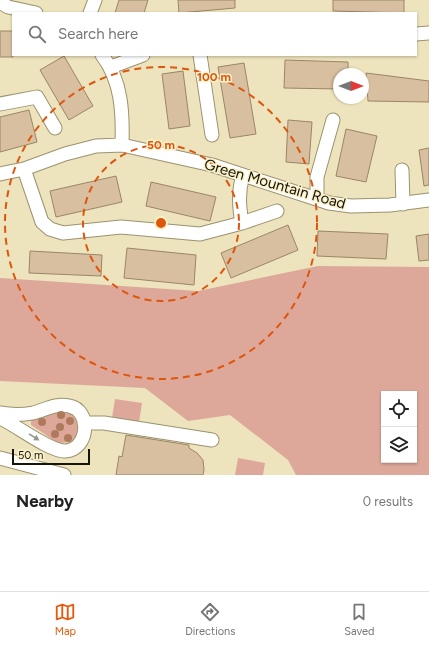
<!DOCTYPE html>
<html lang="en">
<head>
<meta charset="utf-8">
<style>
  body { margin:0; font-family:Figtree,sans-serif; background:#f2f2f2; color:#222 }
  .controls { position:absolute; right:12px; bottom:12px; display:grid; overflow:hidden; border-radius:0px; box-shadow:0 1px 3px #0004 }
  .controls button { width:36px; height:36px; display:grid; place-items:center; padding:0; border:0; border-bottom:1px solid #e0e0e0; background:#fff; color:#222; font:20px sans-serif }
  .compass { position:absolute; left:333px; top:68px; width:36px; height:36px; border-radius:50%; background:#fff; box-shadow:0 1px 3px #0004; rotate:90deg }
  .scale { position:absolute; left:12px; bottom:10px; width:78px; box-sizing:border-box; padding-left:4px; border:2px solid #171406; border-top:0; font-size:11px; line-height:14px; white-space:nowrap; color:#171406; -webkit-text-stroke:3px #faf1cb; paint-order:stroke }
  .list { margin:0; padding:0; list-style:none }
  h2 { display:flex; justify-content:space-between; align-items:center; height:52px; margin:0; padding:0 16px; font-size:17px }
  h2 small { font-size:13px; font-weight:400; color:#767676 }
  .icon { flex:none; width:22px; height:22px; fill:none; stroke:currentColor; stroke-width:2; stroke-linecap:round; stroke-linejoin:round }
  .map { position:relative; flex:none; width:429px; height:475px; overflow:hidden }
  .search { position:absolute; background:#fff; box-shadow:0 1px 3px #0004; left:12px; right:12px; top:12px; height:44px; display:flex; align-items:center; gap:10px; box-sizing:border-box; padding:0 14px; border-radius:0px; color:#767676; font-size:15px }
  .sheet { height:116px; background:#fff }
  nav { display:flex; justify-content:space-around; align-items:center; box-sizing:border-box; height:56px; border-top:1px solid #e0e0e0; background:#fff; font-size:11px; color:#767676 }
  nav a { display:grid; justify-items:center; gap:2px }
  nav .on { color:#ea580c }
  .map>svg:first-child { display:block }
  .green { fill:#dda89a; fill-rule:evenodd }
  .building { fill:#d7bf9f; stroke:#9b8566 }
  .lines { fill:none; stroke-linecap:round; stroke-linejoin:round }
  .minor-casing { stroke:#9b926e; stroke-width:15 }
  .minor { stroke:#fff; stroke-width:13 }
  .tree { fill:#af7a5b }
  .oneway { fill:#97958f }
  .ring { fill:none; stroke:#de560c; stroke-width:2; stroke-dasharray:7 5 }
  .labels { text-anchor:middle; stroke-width:3; stroke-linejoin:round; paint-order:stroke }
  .street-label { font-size:15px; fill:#171406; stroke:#faf1cb }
  .centre { fill:#de560c; stroke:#faf1cb; stroke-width:2 }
  .ring-label { font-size:12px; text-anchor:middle; font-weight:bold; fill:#de560c; stroke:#faf1cb; stroke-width:3; stroke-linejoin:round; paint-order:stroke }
</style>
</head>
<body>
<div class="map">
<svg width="429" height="475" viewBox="0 0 429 475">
  <rect width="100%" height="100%" fill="#ede4be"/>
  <path class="green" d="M318,266L429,267V475H296L288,460L230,415L188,421L145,388L0,381V278L198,291ZM384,394H414V460H384Z
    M115,399L142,403L139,422L112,418Z
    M62,411L71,414L78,421L77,435L71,442L58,443L31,425V421L33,418Z
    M238,458L265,463L263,475H235Z"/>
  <path class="building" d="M119,0H148L144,13H115Z
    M178,0H235V8L179,13Z
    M333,0H404V13L333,11Z
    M0,31H13V57H0Z
    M64,56L93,106L69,120L40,70Z
    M285,60L348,62V74H339V89L284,88Z
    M244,63L256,134L230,138L218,67Z
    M183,71L190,126L169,129L162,74Z
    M366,73L429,81V102L368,101Z
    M29,110L37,142L0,152V117Z
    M288,120L312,122L309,164L286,162Z
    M346,129L377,136L366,182L336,176Z
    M429,148V185L424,186L419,150Z
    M116,176L122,202L56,217L50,191Z
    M151,182L216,197L210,221L146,206Z
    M288,225L298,250L231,278L221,253Z
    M318,231L388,234L386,259L317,256Z
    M429,234V260L419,261L416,236Z
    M127,248L196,255L194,285L124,278Z
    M30,251L102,255L101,276L29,273Z
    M126,435L189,445V448L197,453L203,460L204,470L203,475H116L119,456L122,457Z"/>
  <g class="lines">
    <g class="minor-casing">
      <path id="minor" d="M0,2L8,7L36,13
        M90,13L95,0
        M416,34L429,33
        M102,55C122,81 123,113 122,145
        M200,55L212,135
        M111,67L143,55
        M0,104L37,97L55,128
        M24,169L42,222L50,229L63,233L121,227L200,234L242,223L277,211
        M402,170L403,204
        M0,174L24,169L65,154L96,146L122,145L212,165L329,203L351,206L390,205L429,200
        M317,199V177L333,120
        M242,223C239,206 238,192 243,175
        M0,413C11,415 23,415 33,413C45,410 56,403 69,406C92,410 89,450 65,451C49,451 16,425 0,418
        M84,423H104L212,440
        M0,458L64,475"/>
    </g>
    <use href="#minor" class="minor"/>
  </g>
  <g class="tree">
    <circle cx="61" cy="415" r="4"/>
    <circle cx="70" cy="421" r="4"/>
    <circle cx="42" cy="422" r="4"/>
    <circle cx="60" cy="427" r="4"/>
    <circle cx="55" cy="434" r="4"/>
    <circle cx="68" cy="438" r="4"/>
  </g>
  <defs><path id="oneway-solid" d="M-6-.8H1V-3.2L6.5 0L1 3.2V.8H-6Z"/></defs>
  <use class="oneway" href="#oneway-solid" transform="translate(34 437) rotate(32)"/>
  <g class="ring">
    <circle cx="161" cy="223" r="78"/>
    <circle cx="161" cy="223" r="156"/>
  </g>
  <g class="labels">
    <g class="street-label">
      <text transform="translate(275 184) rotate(16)" y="5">Green Mountain Road</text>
    </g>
  </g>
  <circle cx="161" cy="223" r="6" class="centre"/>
  <g class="ring-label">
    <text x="214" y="81">100 m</text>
    <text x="161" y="149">50 m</text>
  </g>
</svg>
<div class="controls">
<button><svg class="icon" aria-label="locate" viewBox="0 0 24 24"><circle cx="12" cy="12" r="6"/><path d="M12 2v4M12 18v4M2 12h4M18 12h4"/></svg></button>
<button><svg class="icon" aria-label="layers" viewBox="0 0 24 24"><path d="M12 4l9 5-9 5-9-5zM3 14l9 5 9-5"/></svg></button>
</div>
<svg class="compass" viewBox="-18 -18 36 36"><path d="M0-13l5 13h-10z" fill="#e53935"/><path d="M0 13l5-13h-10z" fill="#767676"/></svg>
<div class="scale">50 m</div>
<div class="search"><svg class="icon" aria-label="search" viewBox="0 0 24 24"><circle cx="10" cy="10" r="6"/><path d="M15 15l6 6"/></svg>Search here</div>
</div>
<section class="sheet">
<h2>Nearby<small>0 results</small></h2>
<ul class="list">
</ul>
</section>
<nav>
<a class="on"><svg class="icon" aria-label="map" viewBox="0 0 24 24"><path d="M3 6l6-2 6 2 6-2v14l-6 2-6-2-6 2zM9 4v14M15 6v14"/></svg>Map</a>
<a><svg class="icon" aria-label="directions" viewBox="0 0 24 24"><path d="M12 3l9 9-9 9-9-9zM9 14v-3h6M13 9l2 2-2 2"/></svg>Directions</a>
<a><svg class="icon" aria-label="saved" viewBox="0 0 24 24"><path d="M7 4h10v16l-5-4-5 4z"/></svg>Saved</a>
</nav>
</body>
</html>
